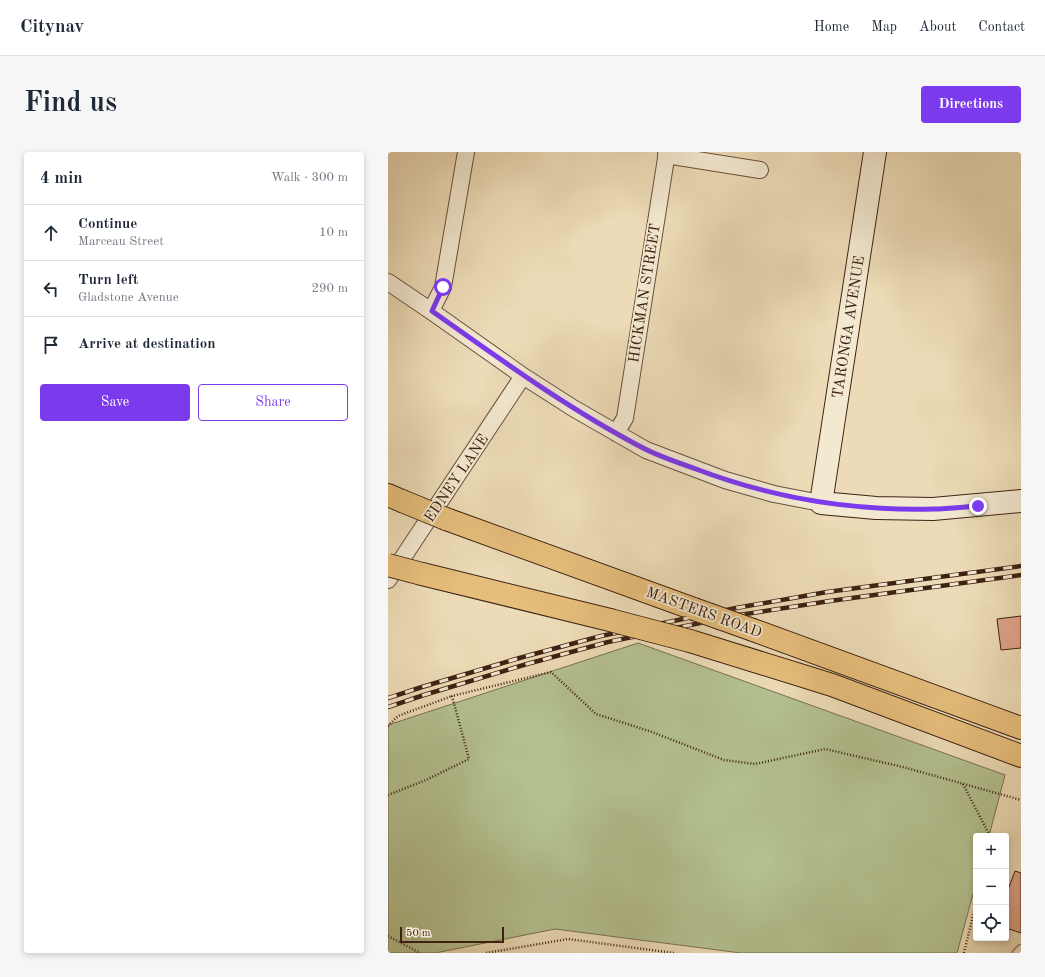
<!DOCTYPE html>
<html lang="en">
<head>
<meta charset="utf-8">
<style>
  body { margin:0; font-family:"Old Standard TT",serif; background:#f6f6f7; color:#1f2937 }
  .controls { position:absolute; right:12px; bottom:12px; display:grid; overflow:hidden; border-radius:4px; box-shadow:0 2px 6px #0003 }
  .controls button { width:36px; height:36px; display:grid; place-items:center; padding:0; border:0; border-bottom:1px solid #e0e1e3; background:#fff; color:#1f2937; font:20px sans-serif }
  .scale { position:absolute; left:12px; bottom:10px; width:104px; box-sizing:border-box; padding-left:4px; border:2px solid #3e2113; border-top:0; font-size:11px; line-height:14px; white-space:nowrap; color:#3e2113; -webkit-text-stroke:3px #f3e8d0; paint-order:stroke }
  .stop { position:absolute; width:12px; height:12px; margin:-9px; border:3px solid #7c3aed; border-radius:50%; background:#fff }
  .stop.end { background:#7c3aed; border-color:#fff; box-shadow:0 1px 4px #0008 }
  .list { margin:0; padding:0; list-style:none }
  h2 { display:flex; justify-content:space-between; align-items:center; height:52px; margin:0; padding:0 16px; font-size:17px }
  h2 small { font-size:13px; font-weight:400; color:#747a83 }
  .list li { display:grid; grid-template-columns:26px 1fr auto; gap:12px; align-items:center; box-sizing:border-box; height:56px; padding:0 16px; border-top:1px solid #e0e1e3 }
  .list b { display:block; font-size:15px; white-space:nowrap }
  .list p { margin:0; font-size:13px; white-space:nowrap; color:#747a83 }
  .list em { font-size:13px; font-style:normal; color:#747a83 }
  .actions { display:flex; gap:8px; padding:12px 16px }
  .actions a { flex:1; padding:9px 0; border:1px solid #7c3aed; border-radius:4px; text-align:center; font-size:14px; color:#7c3aed }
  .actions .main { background:#7c3aed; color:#fff }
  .icon { flex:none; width:22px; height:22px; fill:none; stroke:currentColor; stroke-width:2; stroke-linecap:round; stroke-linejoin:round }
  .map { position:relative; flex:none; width:633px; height:801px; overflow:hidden; border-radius:4px }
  header { display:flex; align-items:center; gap:24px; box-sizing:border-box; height:56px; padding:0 20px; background:#fff; border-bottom:1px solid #e0e1e3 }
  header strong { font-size:19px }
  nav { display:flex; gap:22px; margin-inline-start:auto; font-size:14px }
  .intro { display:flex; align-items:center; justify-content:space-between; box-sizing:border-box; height:96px; padding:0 24px }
  h1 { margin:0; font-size:28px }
  .button { padding:10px 18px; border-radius:4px; background:#7c3aed; color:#fff; font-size:14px; font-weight:700 }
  main { display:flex; gap:24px; padding:0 24px }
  aside { flex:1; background:#fff; border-radius:4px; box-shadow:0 2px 6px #0003 }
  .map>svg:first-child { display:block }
  .green { fill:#b4c190; stroke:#797152 }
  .building { fill:#dfa388; stroke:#3e2113 }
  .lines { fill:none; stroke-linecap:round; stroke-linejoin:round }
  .service-casing { stroke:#6a503c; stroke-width:10 }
  .minor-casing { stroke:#6a503c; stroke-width:18 }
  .secondary-casing { stroke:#3e2113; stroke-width:24 }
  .primary-casing { stroke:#3e2113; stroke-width:24 }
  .path { stroke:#3e2113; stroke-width:2.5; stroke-dasharray:1 2; stroke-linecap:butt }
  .service { stroke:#f3e8d0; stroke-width:8 }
  .minor { stroke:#f3e8d0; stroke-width:16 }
  .secondary { stroke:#f3e8d0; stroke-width:22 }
  .primary { stroke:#e6be7b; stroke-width:22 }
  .rail-casing { stroke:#3e2113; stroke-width:4.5 }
  .rail { stroke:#f3e8d0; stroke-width:3; stroke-dasharray:9; stroke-linecap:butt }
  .primary-bridge-casing { stroke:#3e2113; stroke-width:24; stroke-linecap:butt }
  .primary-bridge { stroke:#e6be7b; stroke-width:22 }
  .route { stroke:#7c3aed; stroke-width:5 }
  .labels { text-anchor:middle; stroke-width:3.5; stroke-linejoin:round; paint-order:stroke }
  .street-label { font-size:15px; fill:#3e2113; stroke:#f3e8d0 }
</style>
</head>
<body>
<header>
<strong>Citynav</strong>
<nav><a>Home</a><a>Map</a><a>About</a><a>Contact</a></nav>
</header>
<div class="intro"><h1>Find us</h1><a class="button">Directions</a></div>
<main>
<aside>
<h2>4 min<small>Walk · 300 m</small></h2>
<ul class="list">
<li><svg class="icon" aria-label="ahead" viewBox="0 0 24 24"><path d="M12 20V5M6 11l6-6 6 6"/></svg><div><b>Continue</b><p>Marceau Street</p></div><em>10 m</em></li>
<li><svg class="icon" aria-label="left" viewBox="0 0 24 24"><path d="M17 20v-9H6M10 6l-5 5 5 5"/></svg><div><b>Turn left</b><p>Gladstone Avenue</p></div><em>290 m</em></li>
<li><svg class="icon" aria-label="arrive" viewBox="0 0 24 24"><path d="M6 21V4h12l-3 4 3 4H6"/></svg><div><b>Arrive at destination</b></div></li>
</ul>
<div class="actions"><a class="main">Save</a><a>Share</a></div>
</aside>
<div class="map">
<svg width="633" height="801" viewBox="0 0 633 801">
  <rect width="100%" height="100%" fill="#ecdbb6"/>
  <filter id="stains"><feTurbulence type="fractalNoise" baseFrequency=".005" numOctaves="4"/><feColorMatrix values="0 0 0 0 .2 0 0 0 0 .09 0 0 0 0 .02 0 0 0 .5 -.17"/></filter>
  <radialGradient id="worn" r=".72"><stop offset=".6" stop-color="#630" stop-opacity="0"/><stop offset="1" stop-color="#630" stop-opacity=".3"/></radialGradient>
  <path class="green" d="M250,491L617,623L601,684H588V731L569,801H353L167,777L47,801H0V573Z"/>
  <path class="building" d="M633,464V496L613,498L609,467Z
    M627,719L633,721V781L618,776V743Z"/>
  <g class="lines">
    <g class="service-casing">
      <path id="service" d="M629,801L633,797"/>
    </g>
    <g class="minor-casing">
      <path id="minor" d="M278,3L372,18
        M0,130L43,159L135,224L185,256L258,298L337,328L386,342L433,351
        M43,159L55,135L78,0
        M228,281L237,266L279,0
        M0,428L135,224"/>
    </g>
    <g class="secondary-casing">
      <path id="secondary" d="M487,0L433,351L488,356L545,357L633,349"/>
    </g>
    <g class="primary-casing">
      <path id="primary" d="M0,343L14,349
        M58,367L306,457
        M34,422L222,468
        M365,478L633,576
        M302,489L444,533L633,604"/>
    </g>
    <path class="path" d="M0,574L10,564L64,544
      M575,632L602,684
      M0,643L38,628L81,607L64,544L163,520L208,562L264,580L336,608L367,612L437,597L515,615L633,648
      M0,784L32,801
      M98,801L180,787L286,801
      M576,801L588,751"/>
    <use href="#service" class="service"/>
    <use href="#minor" class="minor"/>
    <use href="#secondary" class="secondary"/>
    <use href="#primary" class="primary"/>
    <g class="rail-casing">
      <path id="rail" d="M0,546L34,535L135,505L213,484L348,456L439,440L633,414
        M0,555L36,543L139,512L220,490L351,463L442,449L633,423"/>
    </g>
    <use href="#rail" class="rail"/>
    <g class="primary-bridge-casing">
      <path id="primary-bridge" d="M14,349L58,367
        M0,413L34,422
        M306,457L365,478
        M222,468L302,489"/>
    </g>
    <use href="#primary-bridge" class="primary-bridge"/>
  </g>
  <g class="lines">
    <path class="route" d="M55,135L44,159C113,208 182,258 257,297C273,305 291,311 308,317C384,346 464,359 545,357C560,357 575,355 590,354"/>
  </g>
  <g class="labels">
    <g class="street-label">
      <text transform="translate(256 141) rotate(-81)" y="5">HICKMAN STREET</text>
      <text transform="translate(460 175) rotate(-81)" y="5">TARONGA AVENUE</text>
      <text transform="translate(68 326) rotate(-56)" y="5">EDNEY LANE</text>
      <text transform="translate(316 460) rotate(20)" y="5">MASTERS ROAD</text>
    </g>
  </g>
  <rect width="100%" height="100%" filter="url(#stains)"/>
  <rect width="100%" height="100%" fill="url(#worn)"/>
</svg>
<div class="controls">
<button>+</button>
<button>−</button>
<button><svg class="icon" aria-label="locate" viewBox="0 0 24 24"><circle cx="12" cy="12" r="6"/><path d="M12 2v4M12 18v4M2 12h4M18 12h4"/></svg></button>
</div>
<div class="scale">50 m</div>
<div class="stop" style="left:55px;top:135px"></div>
<div class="stop end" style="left:590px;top:354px"></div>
</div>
</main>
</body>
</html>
